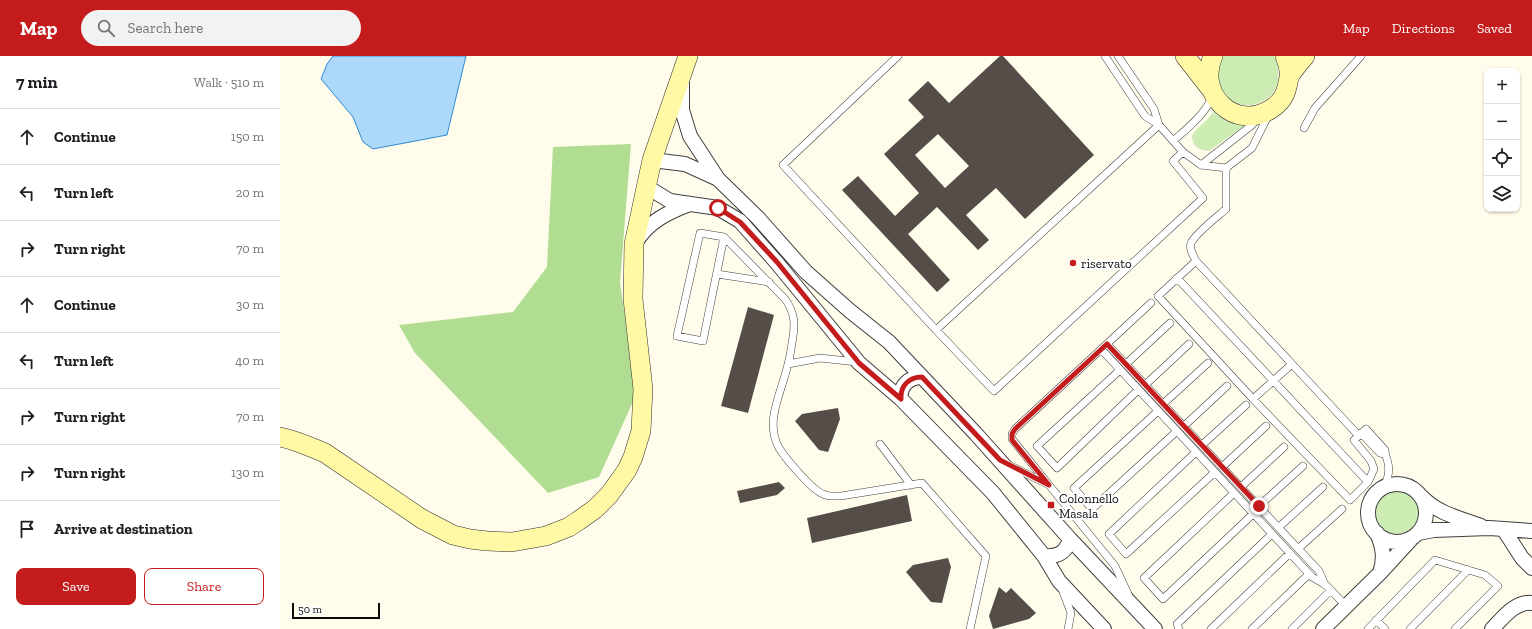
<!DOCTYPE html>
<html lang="en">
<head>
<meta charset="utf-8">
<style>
  body { margin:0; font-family:"Zilla Slab",serif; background:#f2f2f2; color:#202124 }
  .controls { position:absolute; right:12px; top:12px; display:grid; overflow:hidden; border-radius:8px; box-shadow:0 1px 3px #0004 }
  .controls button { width:36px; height:36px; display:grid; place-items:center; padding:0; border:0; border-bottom:1px solid #e0e0e0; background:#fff; color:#202124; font:20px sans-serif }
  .scale { position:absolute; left:12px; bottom:10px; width:88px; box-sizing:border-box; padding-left:4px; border:2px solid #0c0c0c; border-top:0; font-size:11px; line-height:14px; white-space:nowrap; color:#0c0c0c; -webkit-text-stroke:3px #fff; paint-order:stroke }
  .stop { position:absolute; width:12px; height:12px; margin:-9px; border:3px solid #c41c1c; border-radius:50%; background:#fff }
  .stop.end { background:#c41c1c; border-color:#fff; box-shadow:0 1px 4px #0008 }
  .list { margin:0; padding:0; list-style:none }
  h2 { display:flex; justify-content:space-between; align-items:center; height:52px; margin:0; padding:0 16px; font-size:17px }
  h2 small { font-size:13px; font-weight:400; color:#757577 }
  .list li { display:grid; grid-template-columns:26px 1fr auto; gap:12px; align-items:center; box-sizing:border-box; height:56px; padding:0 16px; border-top:1px solid #e0e0e0 }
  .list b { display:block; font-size:15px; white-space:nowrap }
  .list em { font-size:13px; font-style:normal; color:#757577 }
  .actions { display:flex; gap:8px; padding:12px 16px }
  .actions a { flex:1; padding:9px 0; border:1px solid #c41c1c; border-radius:8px; text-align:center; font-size:14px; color:#c41c1c }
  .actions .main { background:#c41c1c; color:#fff }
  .icon { flex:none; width:22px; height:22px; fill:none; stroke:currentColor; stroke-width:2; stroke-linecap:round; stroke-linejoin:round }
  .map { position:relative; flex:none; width:1252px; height:573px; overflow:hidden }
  header { display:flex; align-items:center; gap:24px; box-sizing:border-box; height:56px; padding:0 20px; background:#c41c1c; color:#fff }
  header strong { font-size:19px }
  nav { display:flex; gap:22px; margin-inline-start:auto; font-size:14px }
  .search { width:280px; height:36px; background:#f2f2f2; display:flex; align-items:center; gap:10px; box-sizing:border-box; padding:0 14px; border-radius:22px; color:#757577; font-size:15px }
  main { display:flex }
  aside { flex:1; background:#fff }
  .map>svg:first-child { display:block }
  .green { fill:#cdecb3 }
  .forest { fill:#b0dd91 }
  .water { fill:#acd9fa; stroke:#2f8bd5 }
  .building { fill:#554e48; fill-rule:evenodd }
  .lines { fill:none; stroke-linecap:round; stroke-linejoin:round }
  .lane-casing { stroke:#3f3f3f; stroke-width:8 }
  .street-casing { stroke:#3f3f3f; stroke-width:16 }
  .secondary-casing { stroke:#2e2e2e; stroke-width:20 }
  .lane { stroke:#fff; stroke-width:7 }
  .street { stroke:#fff; stroke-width:14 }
  .secondary { stroke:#fff9a6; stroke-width:19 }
  .route { stroke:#c41c1c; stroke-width:5 }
  .poi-dot { fill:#c41c1c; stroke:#fff; stroke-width:1.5 }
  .labels { text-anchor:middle; stroke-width:4; stroke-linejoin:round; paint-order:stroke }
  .poi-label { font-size:13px; fill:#0c0c0c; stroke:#fff; text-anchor:start }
</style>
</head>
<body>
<header>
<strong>Map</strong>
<div class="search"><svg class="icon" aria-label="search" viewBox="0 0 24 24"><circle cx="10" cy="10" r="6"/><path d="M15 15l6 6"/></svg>Search here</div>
<nav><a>Map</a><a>Directions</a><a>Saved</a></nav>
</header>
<main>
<aside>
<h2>7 min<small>Walk · 510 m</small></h2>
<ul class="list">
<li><svg class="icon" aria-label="ahead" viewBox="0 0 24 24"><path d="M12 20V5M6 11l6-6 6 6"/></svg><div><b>Continue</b></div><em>150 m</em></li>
<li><svg class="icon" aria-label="left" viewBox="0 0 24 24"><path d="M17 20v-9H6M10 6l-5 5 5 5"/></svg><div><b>Turn left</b></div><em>20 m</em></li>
<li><svg class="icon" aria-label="right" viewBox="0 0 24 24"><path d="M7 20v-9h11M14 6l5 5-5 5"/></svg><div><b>Turn right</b></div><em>70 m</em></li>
<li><svg class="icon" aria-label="ahead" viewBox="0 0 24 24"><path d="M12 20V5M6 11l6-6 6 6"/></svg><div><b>Continue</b></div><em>30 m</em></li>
<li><svg class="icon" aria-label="left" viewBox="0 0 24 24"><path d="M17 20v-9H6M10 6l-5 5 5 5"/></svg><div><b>Turn left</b></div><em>40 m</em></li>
<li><svg class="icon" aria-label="right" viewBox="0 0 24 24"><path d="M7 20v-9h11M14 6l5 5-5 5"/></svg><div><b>Turn right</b></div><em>70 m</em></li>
<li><svg class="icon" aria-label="right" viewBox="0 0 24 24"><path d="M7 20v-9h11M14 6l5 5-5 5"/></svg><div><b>Turn right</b></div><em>130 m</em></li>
<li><svg class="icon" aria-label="arrive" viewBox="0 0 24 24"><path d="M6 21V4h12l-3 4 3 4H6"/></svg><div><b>Arrive at destination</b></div></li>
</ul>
<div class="actions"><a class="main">Save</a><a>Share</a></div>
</aside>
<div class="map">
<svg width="1252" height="573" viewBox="0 0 1252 573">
  <rect width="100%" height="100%" fill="#fffceb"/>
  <path class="green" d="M942,0H994C1017,52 944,67 938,24C938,20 936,15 937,11C937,8 940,3 942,0Z
    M933,56L947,65L965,69L929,95C920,95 912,90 912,80C917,71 927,66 933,56Z
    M1095 456a22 22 0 1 1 44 0a22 22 0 1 1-44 0Z"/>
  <path class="forest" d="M351,88L340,226L356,339L319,421L268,437L135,297L119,269L233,256L267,211L273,91Z"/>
  <path class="water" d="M53,0H186L167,79L93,93L83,86L73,61L41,23L47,8Z"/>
  <path class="building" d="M720,0H723L814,99L745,163L716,132L686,159L709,184L698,194L657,151L628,178L670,224L657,236L562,134L578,120L615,160L639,137L604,98L644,61L628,44L648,25L669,47ZM658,78L689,110L665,132L635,99Z
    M468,251L494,259L468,357L441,350Z
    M558,352L560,363L548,396L539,394L515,365L522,358Z
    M499,426L505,432L497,439L460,447L457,435Z
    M627,439L632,465L532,487L527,462Z
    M668,502L671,511L662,547L651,546L626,516L633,509Z
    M719,531L726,537L731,532L756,557L749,563L713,573L709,560Z"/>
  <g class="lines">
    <g class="lane-casing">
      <path id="lane" d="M618,0L503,109L656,274
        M825,0L865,60L879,69L903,96L921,109L946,112L972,92L989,58
        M838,0L874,53L879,69
        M879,69L656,274L714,335L923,142L893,105L903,96
        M1024,72L1035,52L1081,0
        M893,85C909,71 924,59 933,40
        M921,109L972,69L978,61
        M444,181L423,285L397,280L420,177L444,181L505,243C516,258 515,270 512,287C511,294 510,301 508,308C502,336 484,365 499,392C506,403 532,434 543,438C548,441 555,440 561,440L642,427L706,500L690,573
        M916,205C913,199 909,193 911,187C915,178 938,160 946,153V112
        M437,218L489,226
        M897,222L1088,426
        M827,288L1039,515L1045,529
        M821,293L1032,521L1046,529L1066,550
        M508,308L540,302L577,306
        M846,308L890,267
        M840,314L757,390L777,412L858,334
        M865,329L909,288
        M973,343L878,240L916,205L1012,308
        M883,348L928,307
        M878,355L794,432L812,453L897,375
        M904,370L947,330
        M1081,377L1100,397L1105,398
        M1079,380L1012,308L973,343L1070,444L1088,426L1094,413L1091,405L1074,384L1086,373L1105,394C1105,399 1107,402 1108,407C1110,416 1108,423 1104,431
        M600,388L631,429
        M922,389L966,349
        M916,396L829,478L846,498L935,416
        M729,409L769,429L732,383V378L735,373L871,247
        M942,411L986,370
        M769,429L835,510L848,538
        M961,431L1004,391
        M954,437L864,522L883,543L973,458
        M979,450L1023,410
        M999,471L1043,431
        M1019,492L1062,453
        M782,533L791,557L788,573
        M1096,564L1105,573
        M899,573L897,568L992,478
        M931,573L1010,497
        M972,573L1029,518
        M1012,573L1051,534
        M1088,573L1155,504L1205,519L1218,530L1175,573
        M1130,573L1188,514"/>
    </g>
    <g class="street-casing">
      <path id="street" d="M402,28V54L410,80L438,123L478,162L526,216L570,255L609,286L696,378L790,483L875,573
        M372,104L405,108L438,123
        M367,131L390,145L438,152L460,165L497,207L579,307L621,343L713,437L764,500L779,525L824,573
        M356,186C368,166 388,156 410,148
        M621,343C619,330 629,321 642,321
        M1088 457a29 29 0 1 1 58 0a29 29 0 1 1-58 0Z
        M1142,441C1158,458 1180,462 1201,470
        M1224,474L1242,502L1252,512
        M1097,477C1103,491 1105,502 1100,517
        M1138,477L1154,474L1209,472L1252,475
        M764,500C778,501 786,497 790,483
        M1043,573L1100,517L1133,481
        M1212,573C1223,562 1235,545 1252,547"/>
    </g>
    <g class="secondary-casing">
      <path id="secondary" d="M905,0L930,32
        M933,0C916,38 955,76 991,53C999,48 1005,40 1007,31C1008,28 1008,23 1010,19C1014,13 1020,6 1025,0
        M1005,0L1008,9L1010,20
        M0,381C16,384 30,391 45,397L142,463L173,479L190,483L207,485L232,486L266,480L289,471L298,465L315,453L329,439L347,414L353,401L361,375L363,333L353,243L354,188L372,104L408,0"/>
    </g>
    <use href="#lane" class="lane"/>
    <use href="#street" class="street"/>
    <use href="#secondary" class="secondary"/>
  </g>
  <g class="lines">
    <path class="route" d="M438,152L460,166L497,206L579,307L621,343C620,330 629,321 642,321L720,404L769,429L732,384V378L735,373L827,288L979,450"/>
  </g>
  <g class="poi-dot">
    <circle cx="793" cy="207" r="4"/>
    <rect x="767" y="445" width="8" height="8" rx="2"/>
  </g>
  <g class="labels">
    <g class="poi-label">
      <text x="801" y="212">riservato</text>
      <text x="779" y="447">Colonnello<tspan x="779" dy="15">Masala</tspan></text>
    </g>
  </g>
</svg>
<div class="controls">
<button>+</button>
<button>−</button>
<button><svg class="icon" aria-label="locate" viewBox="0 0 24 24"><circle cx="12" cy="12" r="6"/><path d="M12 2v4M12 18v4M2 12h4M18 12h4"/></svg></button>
<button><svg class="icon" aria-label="layers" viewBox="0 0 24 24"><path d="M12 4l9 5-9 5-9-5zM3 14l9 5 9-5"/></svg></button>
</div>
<div class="scale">50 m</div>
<div class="stop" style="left:438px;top:152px"></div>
<div class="stop end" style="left:979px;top:450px"></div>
</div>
</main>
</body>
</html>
